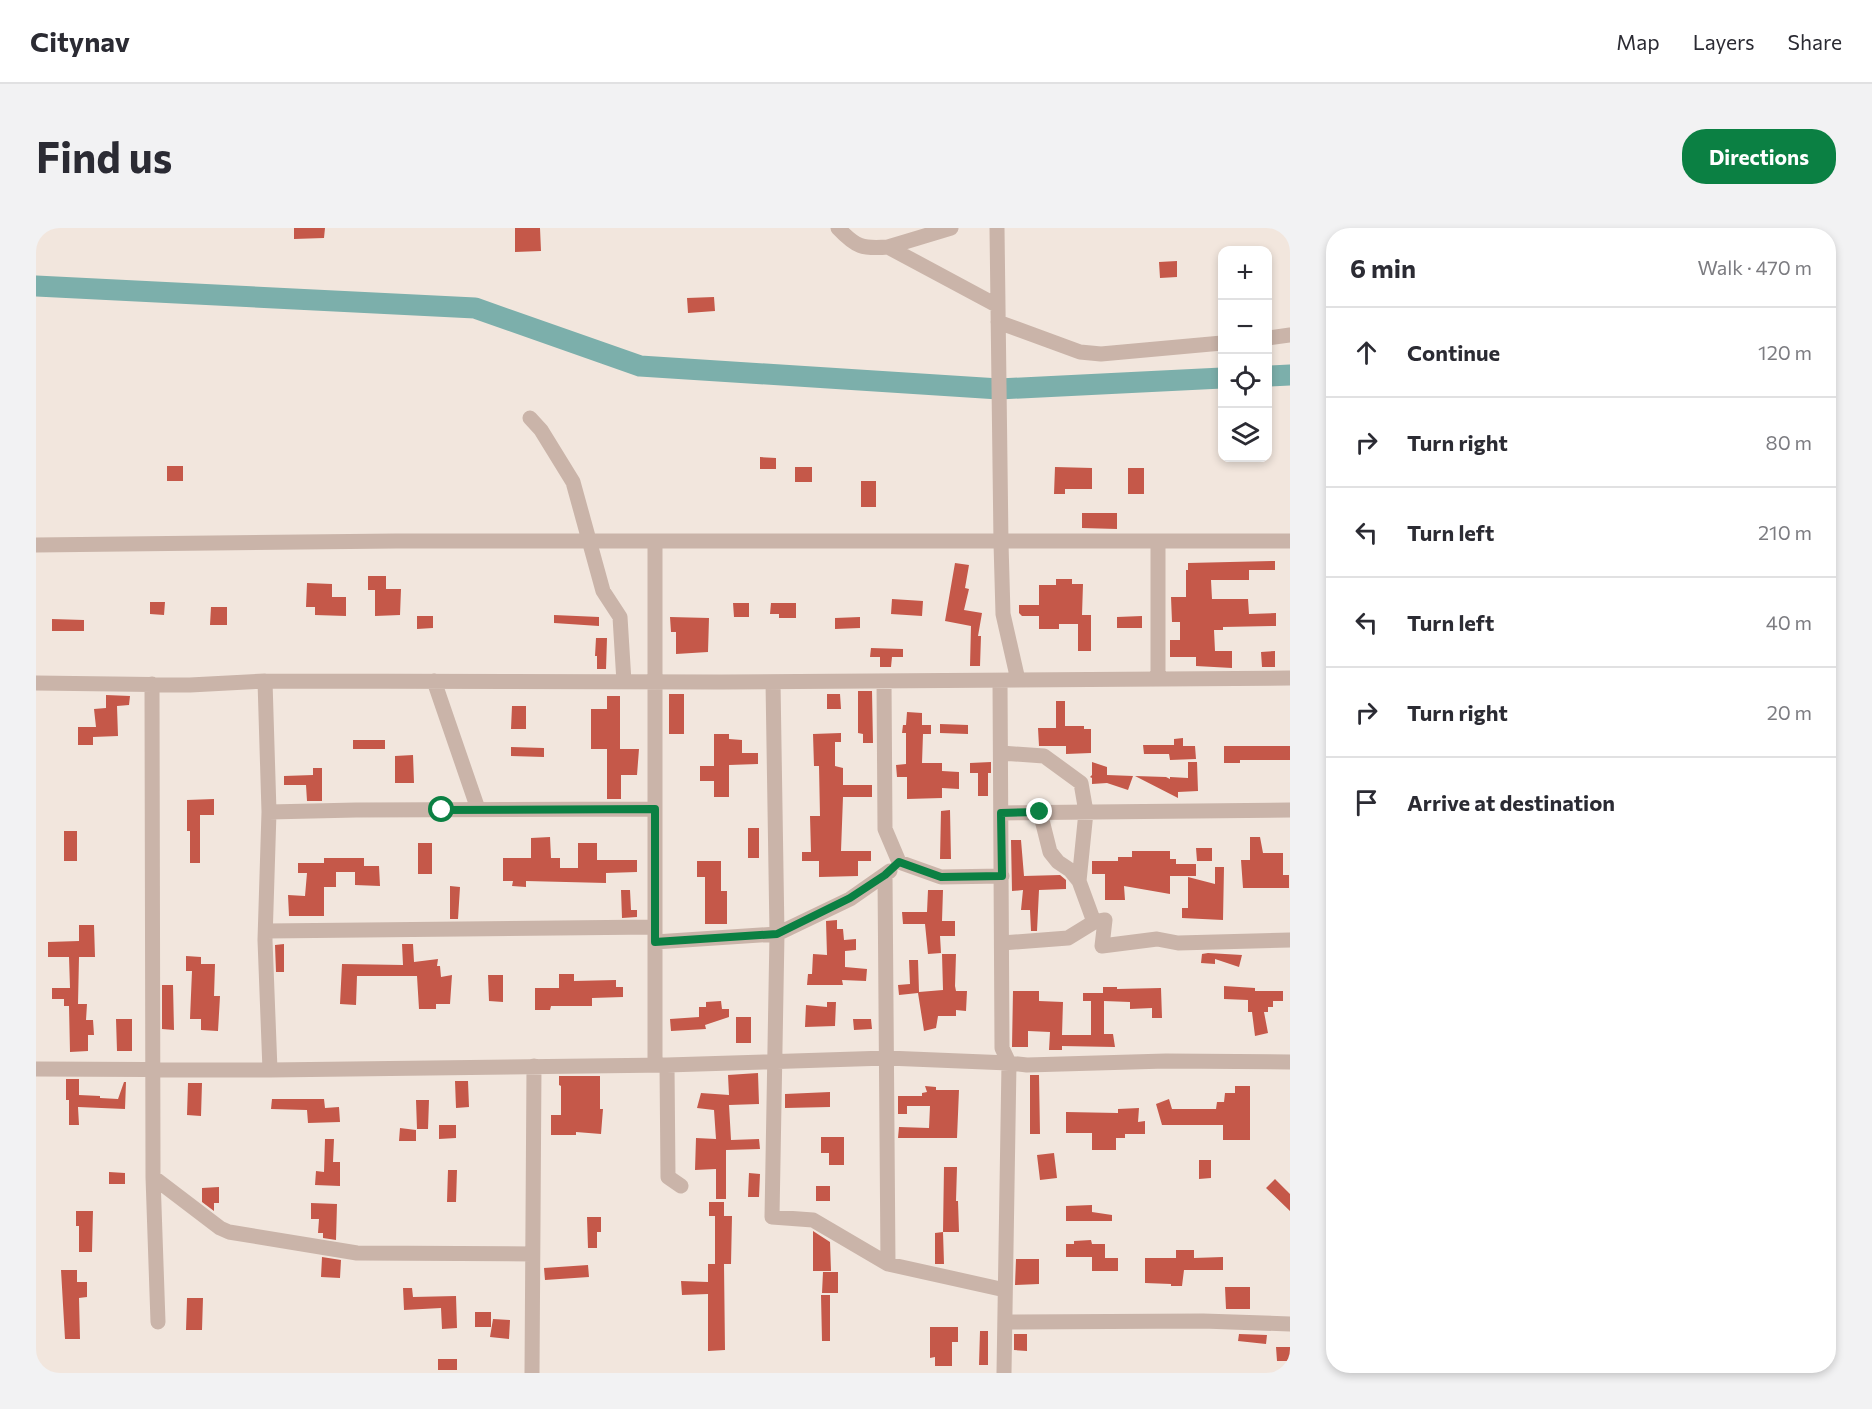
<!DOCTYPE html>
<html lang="en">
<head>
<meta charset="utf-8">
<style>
  body { margin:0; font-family:Commissioner,sans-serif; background:#f2f2f3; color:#2b2b33 }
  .controls { position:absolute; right:18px; top:18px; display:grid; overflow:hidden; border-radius:12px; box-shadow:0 3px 9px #0003 }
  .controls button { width:54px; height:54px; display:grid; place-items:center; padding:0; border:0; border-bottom:2px solid #e1e1e2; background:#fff; color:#2b2b33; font:30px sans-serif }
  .stop { position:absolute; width:18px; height:18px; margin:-14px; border:4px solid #0b8043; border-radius:50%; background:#fff }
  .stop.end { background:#0b8043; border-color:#fff; box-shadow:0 2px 6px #0008 }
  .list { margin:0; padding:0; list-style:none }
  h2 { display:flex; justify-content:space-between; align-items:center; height:78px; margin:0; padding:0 24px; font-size:26px }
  h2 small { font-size:20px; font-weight:400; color:#7c7c81 }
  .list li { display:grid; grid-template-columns:39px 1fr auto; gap:18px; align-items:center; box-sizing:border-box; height:90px; padding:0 24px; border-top:2px solid #e1e1e2 }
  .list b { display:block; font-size:22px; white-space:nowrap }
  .list em { font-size:20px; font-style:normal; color:#7c7c81 }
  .icon { flex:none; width:33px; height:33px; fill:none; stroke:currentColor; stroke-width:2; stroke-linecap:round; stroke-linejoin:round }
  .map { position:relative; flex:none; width:1254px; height:1145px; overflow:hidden; border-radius:24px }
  header { display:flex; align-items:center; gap:36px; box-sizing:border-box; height:84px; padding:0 30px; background:#fff; border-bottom:2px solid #e1e1e2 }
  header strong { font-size:28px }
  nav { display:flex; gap:33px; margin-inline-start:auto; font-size:21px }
  .intro { display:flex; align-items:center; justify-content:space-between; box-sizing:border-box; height:144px; padding:0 36px }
  h1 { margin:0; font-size:42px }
  .button { padding:15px 27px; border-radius:24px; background:#0b8043; color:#fff; font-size:21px; font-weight:700 }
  main { display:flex; gap:36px; padding:0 36px }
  aside { flex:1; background:#fff; border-radius:24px; box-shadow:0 3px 9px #0003 }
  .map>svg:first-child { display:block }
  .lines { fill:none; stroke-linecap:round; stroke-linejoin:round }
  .river { stroke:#7cafab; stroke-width:21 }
  .building { fill:#c55849 }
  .minor { stroke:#cab4a9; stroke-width:15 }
  .route { stroke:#0b8043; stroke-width:8 }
</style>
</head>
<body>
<header>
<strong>Citynav</strong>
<nav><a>Map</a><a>Layers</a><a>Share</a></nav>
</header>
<div class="intro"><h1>Find us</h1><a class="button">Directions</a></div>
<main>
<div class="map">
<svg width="1254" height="1145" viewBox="0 0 1254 1145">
  <rect width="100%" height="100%" fill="#f2e6dd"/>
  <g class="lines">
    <path class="river" d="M0,58L439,80L604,138L963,161L1186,150
      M1232,148L1254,147"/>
  </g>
  <path class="building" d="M258,0H289L288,10L258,11Z
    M479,0H504L505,23L479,24Z
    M1141,33V49L1124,50L1123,34Z
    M678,69L679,83L652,85L651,70Z
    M724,229L740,230V241H724Z
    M131,238H147V253H131Z
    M759,239H776V254H759Z
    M1019,239L1056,240V261H1029V266H1018Z
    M1092,240H1108V266H1092Z
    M825,253H840V279H825Z
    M1046,285H1081V301L1046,300Z
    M1239,333V342H1213V352H1175L1176,371H1212L1213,386L1240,385V398L1187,399V402H1178L1179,423H1196V440L1160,438V429H1134V412H1144V394H1136L1135,369H1150V342H1152V335Z
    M919,335L933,337L929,360L933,361L928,382L946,385L942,408H945L944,438H934L935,398L909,393Z
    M332,348H350V361H365L364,387L339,388V362H332Z
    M1020,351H1036V356H1047L1046,387H1055V423H1042V396H1023V401H1003V388H986L983,385V377H1003V357H1020Z
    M271,355L296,356V369H310V388L279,387V379H270Z
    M856,371L887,373L886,388L855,386Z
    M114,374H129L128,387L114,386Z
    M697,375H713V389H698Z
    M735,375H760V390H743V386H734Z
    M175,379H191V397H174Z
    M518,387L563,389V398L518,395Z
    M381,388H397V400L381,401Z
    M1106,388V400H1081V389Z
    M634,389L673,390L672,424L640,426V404H635Z
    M824,389V400L799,401V390Z
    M16,391L48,392V403H16Z
    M560,410H571L570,441H561V428H559Z
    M835,420L867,421V429H856L855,439H844V429H834Z
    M1239,423V439H1226L1225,424Z
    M822,463H836L837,515H827V506L822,505Z
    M633,466H648V506H633Z
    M791,466H804L805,481H791Z
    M70,467L94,468L93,477L81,478L82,508L57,509V517H42V499H60L58,481L70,480Z
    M571,468H584V521H603L601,547H585V571H571V521H555V481H571Z
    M1020,473H1029V498H1048V501H1055V525L1030,526V518H1003L1002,500H1020Z
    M476,478H490V501H475Z
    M871,484L886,485V497H895V506H887L886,535H906V543L923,544V561L906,560V570L871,571V549H861L860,537L870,536V505H866L867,497H870Z
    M904,496L932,497V506L904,505Z
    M805,505V514H799V538L807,540V557H836V569H807L805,623H835V633H822V648L783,649V633H766V624H775L774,588H784L783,538H778L777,506Z
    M678,506H693V511L706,512V525H722V536L693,537V569H678V553H664V538H678Z
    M1147,510V518H1159L1160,531L1134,532L1133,526H1108L1107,517H1138V511Z
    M317,512H349V521H317Z
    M1188,518H1254V532H1204V535H1188Z
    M475,519L508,520V529L475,528Z
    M377,527L378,555H359V528Z
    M955,534V545H952V568H942V545H934V535Z
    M1056,534L1071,539V547L1097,548L1092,562L1071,555L1056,556V550L1054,549L1056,547Z
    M1152,534H1161L1162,563L1142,564V570L1099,548L1130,549L1134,551V549L1152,550Z
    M277,540H286V573H271L270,557H248V548L277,547Z
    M178,571V587H164V635H154V603H151V572Z
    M914,582L915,631H904L905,583Z
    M712,600H723V630H712Z
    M28,603H41V633H28Z
    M514,609L515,630H524V640H542V615H561V632H601V644L570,645V655L490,653V659L476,658L477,653H467V630H495V610Z
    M1214,609H1224L1227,625H1247V647H1253V660H1207L1205,632H1214Z
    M975,612H985L988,648L1024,647L1030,652V661L1003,662L1001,703H995L994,682H985L987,662L976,663Z
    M382,615H396V646H382Z
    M1160,620H1176V633H1161Z
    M1096,623H1134V631H1140V636H1160V648H1134V666L1088,658L1089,672H1069V646H1056V633H1082V629H1096Z
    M288,630H328V638H343L344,658L319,657V644H300V659H288V688H253L252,667L269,668L271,645H262V635H288Z
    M661,633H685V663H691V696H669V649H661Z
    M1179,639H1188L1187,692L1146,690V680H1152V649L1179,656Z
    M414,658L424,659L422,691H414Z
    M585,662H594L595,682H601V689L586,690Z
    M892,662H907L906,693H919V708H904L905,725L892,726L889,696H867L866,684H891Z
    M801,692V701H807L808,712L820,711V722L809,723V739L831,741L830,753L806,752L807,757H771L772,746H776L777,726L791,727L790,693Z
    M43,697H58L59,729H43L42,776H51L50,792H57L58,807H52V823L34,824L33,778H28V771H16V760H34L33,729H12V714L43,713Z
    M248,716V744H240L239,717Z
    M366,716H377L378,734L402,731L401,738H404L405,749L416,747L414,776H400V781H383L381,748H321L320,777L304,776L306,736L367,737Z
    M1172,725L1206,727L1203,739L1179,731V736L1165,735L1166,726Z
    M906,726H920L919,758L920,763H931L930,783L920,782V788H902L900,800L888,803L882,765L863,767L862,757L874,756L873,732H882L883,764L907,762Z
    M150,728L165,729V736H179L178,768H184L182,803L165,802V791H154L156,743H150Z
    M523,746H538V753L580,752V759H587V769L556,770V778H515L514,782H499V760H523Z
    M452,747H467V774L453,773Z
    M126,757H137L138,802L126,801Z
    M1188,758L1219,760V763H1247V773H1237V779H1232V784H1228L1232,805L1219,808L1216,784H1212V772L1188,771Z
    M1067,759H1081V761L1125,760L1126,790H1116V780L1094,781V774L1068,773V806H1077L1079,819L1026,818V822H1013L1014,804L992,803V819H976L977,763H1003V773L1027,774L1026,807H1055V773H1047V765H1067Z
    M685,773L686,781H693V789L669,797L670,801L635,803L634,791L663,789V779H670V774Z
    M791,774H800L799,798L769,799L770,777L791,779Z
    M700,789H715V815H700Z
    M80,791H96V823H81Z
    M817,791H835L836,801L818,802Z
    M722,845L723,876L693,877L695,912L723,911L724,921L690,922V971H680V941L659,942L660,910L680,911L678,882L661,880L665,865L693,867L692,847Z
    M994,847H1003L1004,906H994Z
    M523,848H564V881H567L565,906L540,904V907H515V887H525V858L523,857Z
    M30,851H43V867L64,868V870L82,871L88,854H90L89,881L42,879L43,897H33V872H30Z
    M419,853H432L433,879L420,880Z
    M152,855H166L165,888L151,887Z
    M889,858L900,859V862H923L921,910H862L863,899L893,900L894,878H871V886H862V868H886V865L891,864Z
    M1199,858H1214V912H1187V897H1126L1120,876L1133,871L1136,881H1180L1181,874H1188L1189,865H1199Z
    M794,864V879L749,880V866Z
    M236,871H288L289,880L303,879L304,894L272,895L271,882L235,881Z
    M380,872H393L392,901H381Z
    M1103,880L1102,894L1109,893V906H1089V910H1080V922H1056V905H1030V884L1082,885V881Z
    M403,897H420V910L403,911Z
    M364,900L380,902V913H363Z
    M785,909H808V937H793V925H785Z
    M289,911H298L297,934H304V958L279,957L280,943L288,944Z
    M1018,925L1021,950L1004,952L1001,927Z
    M1163,932H1175V950L1163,951Z
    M908,939H921L920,973H922L923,1004H907Z
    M412,942H421L420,974H411Z
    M73,944L89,945V956H73Z
    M713,945L724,946L723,969H712Z
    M1239,951L1254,966V983L1230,960Z
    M780,958H794V973H780Z
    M183,959V975H178V983L166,974V960Z
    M673,974H688V988H696L695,1036H688L689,1122L672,1123V1066L646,1067L645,1053L672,1054V1036H679V988H673Z
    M275,975L301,976L300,1012L287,1010V1005H282L283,991H275Z
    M1056,977V984L1076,987V993H1030V978Z
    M40,983H57L56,1024H43V998H40Z
    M551,989H565V1004H561V1020H552Z
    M777,1003L794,1014L795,1043H777Z
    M907,1004L908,1036H899V1005Z
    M1055,1012L1056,1016H1069V1030H1082V1043H1056V1029H1030V1016H1038V1013Z
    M1140,1022H1158V1030L1187,1029V1042H1148L1146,1058H1135V1056L1109,1055V1030H1140Z
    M286,1029L305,1032L304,1050L285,1049Z
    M980,1031H1003V1056L979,1057Z
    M552,1037L553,1049L509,1052L508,1040Z
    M25,1042H41V1054H51V1069L43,1070L44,1111H29Z
    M787,1044H802V1065H786Z
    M1189,1059H1214V1081H1190Z
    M367,1060H376L377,1069L420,1068L421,1100L406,1101L405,1080L368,1082Z
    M785,1067H794V1113H786Z
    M151,1070H167L166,1102H150Z
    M439,1084H455V1099H439Z
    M457,1091L474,1092L473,1111L454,1109Z
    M894,1099H922V1114H916V1138H899V1129L894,1130Z
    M944,1103H952V1137H943Z
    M978,1106H991V1123L978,1122Z
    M1203,1106L1231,1107L1230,1116L1202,1113Z
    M1240,1119H1254V1133H1241Z
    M402,1131H421V1142H402Z"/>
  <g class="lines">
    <path class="minor" d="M802,0C820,19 826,21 852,19L962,78
      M961,0L965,315L967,386L982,452
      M852,19L915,0
      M962,94L1044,124L1065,126L1186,115
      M1232,110L1254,107
      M494,190L505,202L537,254L567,363L584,389L588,454
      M1122,313V451
      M0,317L360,313H1254
      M229,453L233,584L229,712L234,842
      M398,453L442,581
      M848,453L849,601L863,634L905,649L966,648
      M964,453L966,820L973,835L968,1145
      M737,454L741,706L736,989L777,992L852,1036
      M0,455L154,457L229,453L685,454L1254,450
      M116,456L117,949L122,1094
      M965,525L1008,528L1045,555L1050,584L1043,653
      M233,584L320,582L619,581
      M1004,584L1014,624L1022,634L1034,642L1043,653L1058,694
      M965,585L1254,582
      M849,647L852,1036L969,1062
      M230,703L619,699
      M619,714L741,706L814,671L854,643
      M966,715L1032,710L1058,694L1069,692L1066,718L1121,711L1142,715L1254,712
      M619,837V314
      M631,837L632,949L645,958
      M0,841L234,842L631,837L851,830L973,835L991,837L1130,833L1254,834
      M117,949L184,1000L193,1004L321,1025L496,1026
      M969,1094L1167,1093L1254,1096
      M496,1145L498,838"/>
  </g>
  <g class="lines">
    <path class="route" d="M406,582L619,581V714L741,706L814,670L849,647L863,634L905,649L966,648L965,585L1004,584"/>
  </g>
</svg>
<div class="controls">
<button>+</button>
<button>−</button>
<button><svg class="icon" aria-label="locate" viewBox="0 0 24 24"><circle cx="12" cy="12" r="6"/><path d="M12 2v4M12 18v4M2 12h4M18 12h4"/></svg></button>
<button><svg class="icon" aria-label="layers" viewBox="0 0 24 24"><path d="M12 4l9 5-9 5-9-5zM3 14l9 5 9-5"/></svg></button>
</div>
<div class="stop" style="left:406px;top:582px"></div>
<div class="stop end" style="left:1004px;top:584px"></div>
</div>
<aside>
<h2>6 min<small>Walk · 470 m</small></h2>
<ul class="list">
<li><svg class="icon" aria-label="ahead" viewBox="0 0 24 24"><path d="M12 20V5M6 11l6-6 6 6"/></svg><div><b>Continue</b></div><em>120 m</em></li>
<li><svg class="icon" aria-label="right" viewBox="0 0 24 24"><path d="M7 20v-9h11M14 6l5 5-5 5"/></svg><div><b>Turn right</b></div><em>80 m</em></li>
<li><svg class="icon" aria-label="left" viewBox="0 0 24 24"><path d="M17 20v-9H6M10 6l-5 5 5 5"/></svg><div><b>Turn left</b></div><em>210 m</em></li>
<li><svg class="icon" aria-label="left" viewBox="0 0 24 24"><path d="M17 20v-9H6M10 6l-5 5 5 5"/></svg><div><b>Turn left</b></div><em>40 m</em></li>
<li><svg class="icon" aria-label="right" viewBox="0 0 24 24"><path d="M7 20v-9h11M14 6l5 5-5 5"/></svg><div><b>Turn right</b></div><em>20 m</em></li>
<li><svg class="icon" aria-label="arrive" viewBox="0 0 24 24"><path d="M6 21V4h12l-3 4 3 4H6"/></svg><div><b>Arrive at destination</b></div></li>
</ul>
</aside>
</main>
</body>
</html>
